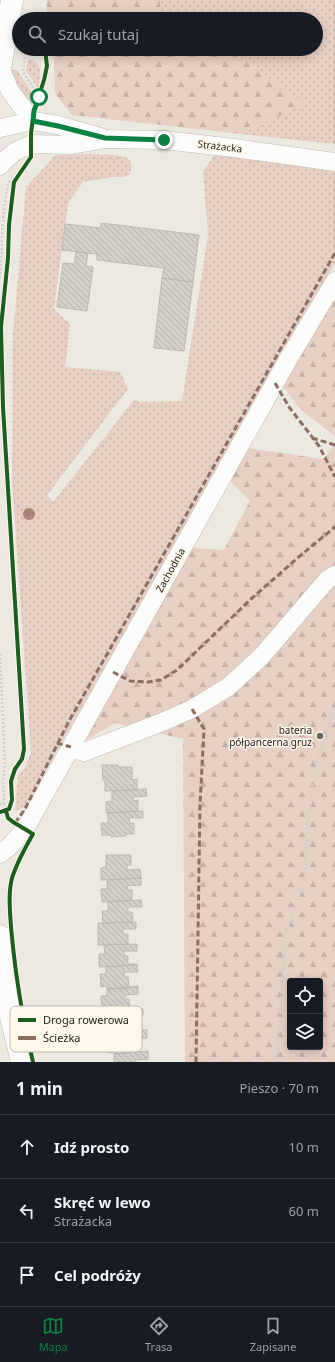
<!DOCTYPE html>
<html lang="pl">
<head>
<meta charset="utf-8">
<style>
  body { margin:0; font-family:"Noto Sans",sans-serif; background:#20242c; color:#f1f3f6 }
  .controls { position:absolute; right:12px; bottom:12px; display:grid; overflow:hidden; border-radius:4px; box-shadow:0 2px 10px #0003 }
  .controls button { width:36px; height:36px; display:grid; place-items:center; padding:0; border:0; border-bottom:1px solid #363941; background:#171b24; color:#f1f3f6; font:20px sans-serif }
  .stop { position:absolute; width:12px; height:12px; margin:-9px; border:3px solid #0b8043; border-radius:50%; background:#fff }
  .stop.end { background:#0b8043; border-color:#fff; box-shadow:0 1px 4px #0008 }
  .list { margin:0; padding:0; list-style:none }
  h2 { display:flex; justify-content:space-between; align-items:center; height:52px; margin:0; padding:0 16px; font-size:17px }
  h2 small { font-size:13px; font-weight:400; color:#9ea1a6 }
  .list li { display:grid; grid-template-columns:26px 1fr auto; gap:12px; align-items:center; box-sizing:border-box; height:64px; padding:0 16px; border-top:1px solid #363941 }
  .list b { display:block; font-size:15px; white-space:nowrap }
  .list p { margin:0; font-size:13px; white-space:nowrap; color:#9ea1a6 }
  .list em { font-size:13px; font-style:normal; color:#9ea1a6 }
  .icon { flex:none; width:22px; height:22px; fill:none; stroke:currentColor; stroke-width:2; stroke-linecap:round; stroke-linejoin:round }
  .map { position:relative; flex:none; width:335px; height:1062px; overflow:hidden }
  .search { position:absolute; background:#171b24; box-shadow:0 2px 10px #0003; left:12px; right:12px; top:12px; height:44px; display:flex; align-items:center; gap:10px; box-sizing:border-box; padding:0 14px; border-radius:22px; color:#9ea1a6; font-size:15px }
  .sheet { height:244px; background:#171b24 }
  nav { display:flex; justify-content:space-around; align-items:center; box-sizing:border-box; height:56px; border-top:1px solid #363941; background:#171b24; font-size:11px; color:#9ea1a6 }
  nav a { display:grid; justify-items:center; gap:2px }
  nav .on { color:#0b8043 }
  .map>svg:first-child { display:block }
  .grass { fill:url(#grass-dots) }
  .forest { fill:url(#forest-firs); fill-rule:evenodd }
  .building { fill:url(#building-back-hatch); stroke:#bdb9b2 }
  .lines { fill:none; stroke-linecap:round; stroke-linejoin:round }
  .street-casing { stroke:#bdbab2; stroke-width:19 }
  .secondary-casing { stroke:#bdbab2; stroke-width:23 }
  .path { stroke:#d0d0cc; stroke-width:2.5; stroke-dasharray:2 2; stroke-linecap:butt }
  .street { stroke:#fcfcfa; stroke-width:18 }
  .secondary { stroke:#fcfcfa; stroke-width:22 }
  .quiet { stroke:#8d6e63; stroke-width:3; stroke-dasharray:6 3; stroke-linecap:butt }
  .cycleway-casing { stroke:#fef9eb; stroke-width:6 }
  .cycleway { stroke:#1b5e20; stroke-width:4 }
  .tree { fill:#a88373 }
  .route { stroke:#0b8043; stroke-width:5 }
  .poi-dot { fill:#6b6861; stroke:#fef9eb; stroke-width:1.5 }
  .labels { text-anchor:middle; stroke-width:3; stroke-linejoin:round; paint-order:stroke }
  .street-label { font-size:10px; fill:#25221c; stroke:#fef9eb }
  .poi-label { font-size:10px; fill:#25221c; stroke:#fef9eb; text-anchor:end }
  .key { fill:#fef9eb; stroke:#bdb8ad; stroke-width:1 }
  .key-label { font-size:11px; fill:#25221c }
</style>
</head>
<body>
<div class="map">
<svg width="335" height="1062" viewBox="0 0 335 1062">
  <defs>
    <pattern id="grass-dots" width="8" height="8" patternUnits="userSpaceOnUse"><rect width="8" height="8" fill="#e8cfc3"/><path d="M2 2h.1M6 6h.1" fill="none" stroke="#c7b1a7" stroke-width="1.8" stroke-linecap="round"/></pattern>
    <pattern id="forest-firs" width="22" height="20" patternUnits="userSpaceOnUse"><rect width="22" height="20" fill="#e8cfc3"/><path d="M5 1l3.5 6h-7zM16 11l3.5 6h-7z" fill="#c7b1a7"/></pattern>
    <pattern id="building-back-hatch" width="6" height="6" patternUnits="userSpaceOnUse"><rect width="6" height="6" fill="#d3cfc9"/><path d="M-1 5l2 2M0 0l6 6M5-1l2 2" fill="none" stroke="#b5b1ac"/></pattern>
  </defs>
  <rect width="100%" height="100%" fill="#ece9e0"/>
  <path class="grass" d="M160,0H335V144L241,134L305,104L239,57L217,49H316V19H161Z
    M28,59C44,61 41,77 38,88L26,71Z
    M12,70H17L34,96L30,110L11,83Z
    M216,154L335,168V263L25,807L15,811L18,775L26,766L31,752L12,480L13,335L26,187L56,155C69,155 118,152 127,158C133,163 132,169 129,175L123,177H112L83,182L68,203L54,309L70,324L65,367L120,372L128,389L47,495L53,502L134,400L135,399L139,402L182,401L208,235L203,171Z"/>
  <path class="forest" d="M47,0H160L161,19H46Z
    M52,49H217L239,57L306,104L241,134L72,115L55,93L54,60Z
    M335,294V436L300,409L282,385Z
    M335,445V1062H185L183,739L115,723L85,741L190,548L224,550L250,501L230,481L248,448L323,459ZM290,981H320V1047H290Z"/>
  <path class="building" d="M101,223L199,235L193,282L162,278L164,268L97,260V254L62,250L65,224L101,228Z
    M76,252L88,253L86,266L93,267L87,311L57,307L63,263L74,264Z
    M162,278L193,282L184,351L154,348Z
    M102,765H118V767H132V780L137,779V790L105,791V781L103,780Z
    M146,789L147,796L133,797V801L138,800V811L106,813V802L112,801V791Z
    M143,811V818H129L130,824L134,823V834H126V836L111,837V835H102L101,823H108V813Z
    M106,855H131V865H127V870L140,869L141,878L101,880V868L106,867Z
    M141,878V885L127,886L128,890H132V900L102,902L101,889H107V880Z
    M141,900L142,907H128V912H132L133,922L103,923L102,911H108V902Z
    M136,922V929H123V934H128V944L98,945V923Z
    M137,944V951H124V956H128V964H137V965L99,967V954H105L104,945Z
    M137,965L138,972H124V977H128L129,988L107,989V986L101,987L100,974H106V967Z
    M138,986V994L125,995V999H129L130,1011L112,1010V1008L102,1009L101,996H107V989Z
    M143,1009V1015L130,1016V1021H138V1031L113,1032V1030L107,1031L106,1018H112V1010L130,1011Z
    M147,1030V1038H134V1043H138L139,1052L114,1054V1052L108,1053L107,1040H113V1032Z
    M148,1051V1059L135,1060V1062H114V1054Z"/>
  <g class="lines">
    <g class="street-casing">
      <path id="street" d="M0,67L10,91L33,121
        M0,128L33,121L58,125L100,137
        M0,166L6,159L16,151L32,144L72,145L105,139L164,140L234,148L335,162
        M71,747L84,752L160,723L192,709L228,687L261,657L327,580L335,575
        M0,854L10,846L25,829L290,356L335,281"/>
    </g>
    <g class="secondary-casing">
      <path id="secondary" d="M0,68L12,0
        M0,936L5,992L22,1062"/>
    </g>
    <path class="path" d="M26,49L23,72L45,106
      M0,278C3,246 0,211 10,180
      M0,654L5,765L3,780L4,803L0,804
      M4,803L8,818L11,821
      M11,921C9,897 9,885 18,862
      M276,1062L286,932L295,908L305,878L306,837L314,774L335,704"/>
    <use href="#street" class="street"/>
    <use href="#secondary" class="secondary"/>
    <path class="quiet" d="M275,383L289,407L319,446L335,477
      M312,438L335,445
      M113,672L130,681L148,682L161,680L177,670L251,599L301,555L335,527
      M192,709L204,729L200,805L196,1062
      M57,743L71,747
      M15,823L25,809L69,721L335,253"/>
    <g class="cycleway-casing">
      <path id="cycleway" d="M6,811L8,818L13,822L33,834C25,848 17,862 12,878C8,894 10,911 11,927C15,972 22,1017 33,1062
        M0,812L9,809L12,800L11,781L15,769L22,759L24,749L3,407L1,327L8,258L9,225L14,182L31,157V133L34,111L44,80L47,66L45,49"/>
    </g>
    <use href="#cycleway" class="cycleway"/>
  </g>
  <circle class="tree" cx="29" cy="514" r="6"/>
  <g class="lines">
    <path class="route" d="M39,97L34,111L33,121L58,126L105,138L164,140"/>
  </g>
  <circle class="poi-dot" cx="320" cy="736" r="4"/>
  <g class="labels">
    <g class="street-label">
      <text transform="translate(220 146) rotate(7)" y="4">Strażacka</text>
      <text transform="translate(170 570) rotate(-61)" y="4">Zachodnia</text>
    </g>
    <g class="poi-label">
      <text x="312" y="734">bateria<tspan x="312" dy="12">półpancerna gruz</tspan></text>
    </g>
  </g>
  <rect x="10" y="1006" width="132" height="46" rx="6" class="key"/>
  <rect x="18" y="1018" width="18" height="4" fill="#1b5e20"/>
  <rect x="18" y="1036" width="18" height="4" fill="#8d6e63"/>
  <g class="key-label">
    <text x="43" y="1024">Droga rowerowa</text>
    <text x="43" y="1042">Ścieżka</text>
  </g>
</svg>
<div class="controls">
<button><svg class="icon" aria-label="locate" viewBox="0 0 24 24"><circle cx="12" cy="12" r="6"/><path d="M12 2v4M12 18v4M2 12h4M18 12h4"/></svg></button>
<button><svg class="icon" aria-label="layers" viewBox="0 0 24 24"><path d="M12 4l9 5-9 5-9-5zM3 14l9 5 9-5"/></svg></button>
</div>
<div class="stop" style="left:39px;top:97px"></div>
<div class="stop end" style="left:164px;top:140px"></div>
<div class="search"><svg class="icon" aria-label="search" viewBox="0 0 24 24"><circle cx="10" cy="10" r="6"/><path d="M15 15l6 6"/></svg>Szukaj tutaj</div>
</div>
<section class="sheet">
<h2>1 min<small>Pieszo · 70 m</small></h2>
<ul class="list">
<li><svg class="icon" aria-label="ahead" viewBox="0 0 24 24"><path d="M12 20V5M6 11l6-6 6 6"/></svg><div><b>Idź prosto</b></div><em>10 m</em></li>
<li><svg class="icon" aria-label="left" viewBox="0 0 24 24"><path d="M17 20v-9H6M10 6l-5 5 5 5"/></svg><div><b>Skręć w lewo</b><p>Strażacka</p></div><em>60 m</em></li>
<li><svg class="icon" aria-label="arrive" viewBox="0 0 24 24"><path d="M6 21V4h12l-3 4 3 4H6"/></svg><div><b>Cel podróży</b></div></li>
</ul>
</section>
<nav>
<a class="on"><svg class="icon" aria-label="map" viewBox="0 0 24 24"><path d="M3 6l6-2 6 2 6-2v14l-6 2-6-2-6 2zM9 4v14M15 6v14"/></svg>Mapa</a>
<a><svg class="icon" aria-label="directions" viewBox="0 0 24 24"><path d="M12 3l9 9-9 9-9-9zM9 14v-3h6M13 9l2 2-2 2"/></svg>Trasa</a>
<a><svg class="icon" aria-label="saved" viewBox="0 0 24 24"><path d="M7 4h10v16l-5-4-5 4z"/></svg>Zapisane</a>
</nav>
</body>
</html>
